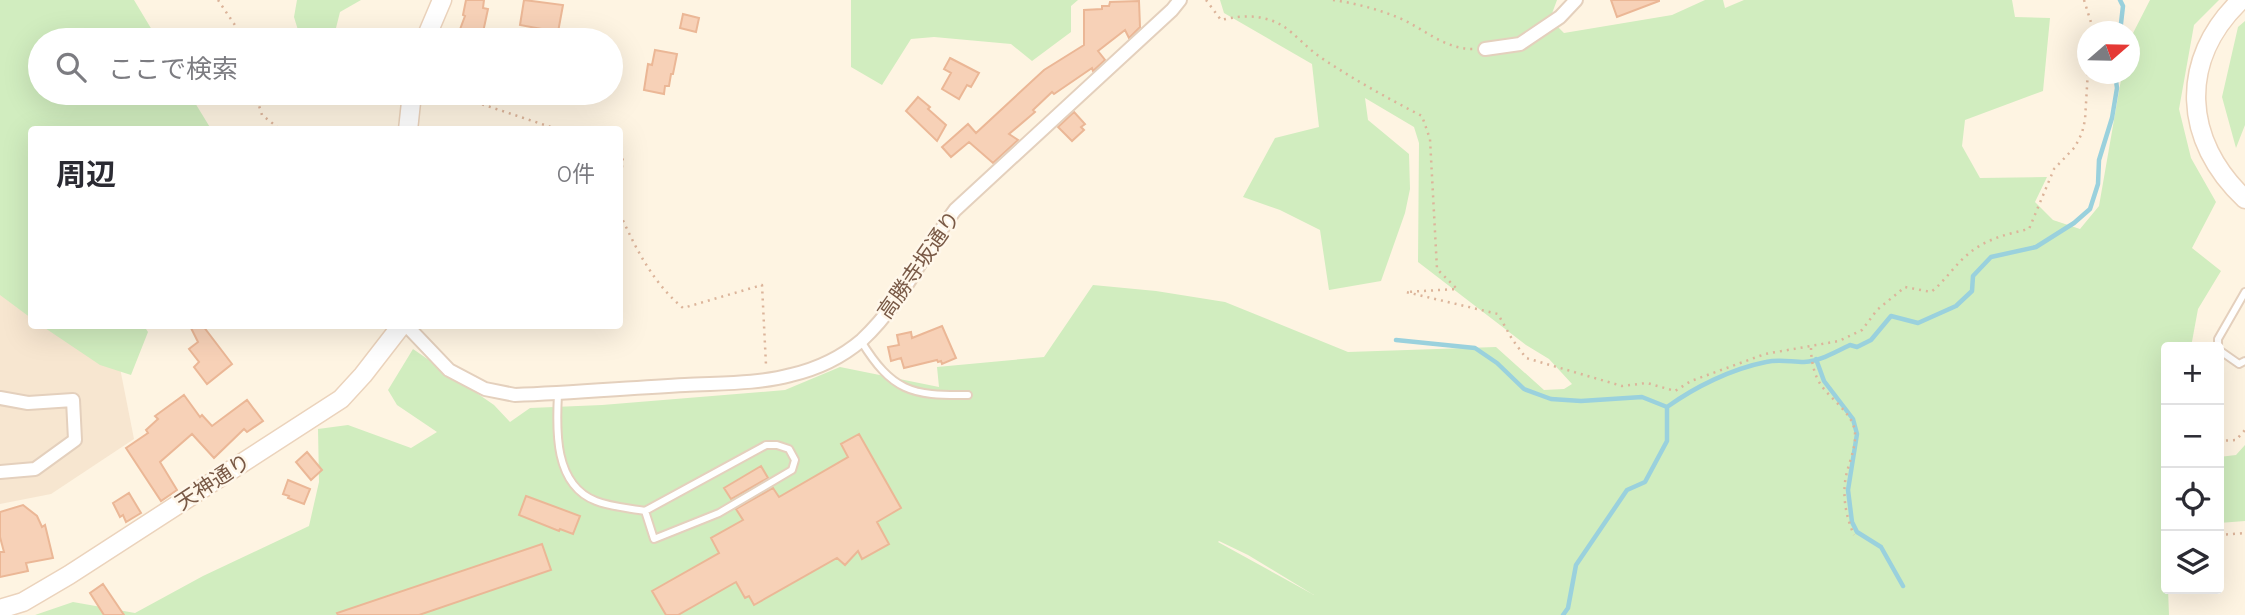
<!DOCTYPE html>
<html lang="ja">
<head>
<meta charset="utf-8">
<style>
  body { margin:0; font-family:Montserrat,"Noto Sans JP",sans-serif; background:#f2f2f3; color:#2b2b33 }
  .controls { position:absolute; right:21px; bottom:21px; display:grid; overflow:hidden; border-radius:7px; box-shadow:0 7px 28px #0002 }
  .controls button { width:63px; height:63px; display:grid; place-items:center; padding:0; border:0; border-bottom:2px solid #e1e1e2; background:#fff; color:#2b2b33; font:35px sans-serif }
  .compass { position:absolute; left:2077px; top:21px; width:63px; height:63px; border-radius:50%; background:#fff; box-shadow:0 7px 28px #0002; rotate:70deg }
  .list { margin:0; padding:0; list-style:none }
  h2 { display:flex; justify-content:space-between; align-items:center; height:91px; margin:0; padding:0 28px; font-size:30px }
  h2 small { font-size:23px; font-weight:400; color:#7c7c81 }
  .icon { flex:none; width:38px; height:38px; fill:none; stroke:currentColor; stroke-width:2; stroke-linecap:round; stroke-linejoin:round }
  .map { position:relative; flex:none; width:2245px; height:615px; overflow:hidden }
  .search { position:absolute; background:#fff; box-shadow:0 7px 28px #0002; left:28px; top:28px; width:595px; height:77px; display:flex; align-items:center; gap:18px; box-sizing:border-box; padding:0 24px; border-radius:38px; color:#7c7c81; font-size:26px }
  .panel { position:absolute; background:#fff; box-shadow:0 7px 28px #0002; left:28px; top:126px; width:595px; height:203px; border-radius:7px }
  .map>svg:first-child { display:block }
  .residential { fill:#f7e6d0 }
  .green { fill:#d1edbf; fill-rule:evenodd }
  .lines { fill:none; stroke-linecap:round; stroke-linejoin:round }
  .stream { stroke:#9ad1dd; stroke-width:4.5 }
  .building { fill:#f7d1b7; stroke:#ebb796; stroke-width:2 }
  .lane-casing { stroke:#e4d0bd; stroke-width:10 }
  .street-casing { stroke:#e4d0bd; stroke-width:16 }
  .secondary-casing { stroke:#ebd3bc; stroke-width:21 }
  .path { stroke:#dcb49a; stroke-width:2.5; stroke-dasharray:2 5; stroke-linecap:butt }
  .lane { stroke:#fff; stroke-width:6 }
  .street { stroke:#fff; stroke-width:12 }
  .secondary { stroke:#fff; stroke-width:18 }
  .labels { text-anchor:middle; stroke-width:5; stroke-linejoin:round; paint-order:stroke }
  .street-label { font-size:21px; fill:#795946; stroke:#fff7ea }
</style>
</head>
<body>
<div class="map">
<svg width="2245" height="615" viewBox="0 0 2245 615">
  <rect width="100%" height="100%" fill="#fef4e2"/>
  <path class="residential" d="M0,292L31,307L32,326H66L120,368L134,439L51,494L0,504Z"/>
  <path class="green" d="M0,0H134L158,40H40V93H189L211,129L32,130L31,318L0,295Z
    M297,0H361L340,12L333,40H301L294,17Z
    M851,0H1078L1071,6V32L1032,61L1011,44L934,37L911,39L882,85L851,67Z
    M1220,0H1557L1550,19L1564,33L1672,15L1705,0H1723L1725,8L1744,0H2012L2015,17L2050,18L2043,91L1965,120L1962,146L1980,178L2047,177L2035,202L2053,220L2080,229L2099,206L2122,74H2130V39L2150,0H2219L2194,25L2179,109L2191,158L2216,202L2192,248L2221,271L2198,309L2191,347H2166V589H2168L2169,615H35L73,602L135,613L203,576L309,526L319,482L318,429L348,425L411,448L437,432L397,405L388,390L413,349L494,405L510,422L530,408L602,405L785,390L840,367L939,387L937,367L1044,357L1093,285L1156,291L1225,302L1348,352L1496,347L1544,390L1564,389L1572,384L1549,359L1526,345L1418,262L1419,143L1414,127L1365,98L1368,120L1409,154L1410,189L1405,213L1381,281L1329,290L1320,230L1280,210L1243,197L1275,138L1319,127L1312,64L1224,13ZM1219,541L1248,555L1314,595L1218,542Z
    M2245,21V125L2236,148L2222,97L2238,27Z
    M42,326H144L148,332L131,375L100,365Z
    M2245,445V521L2219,523V457L2236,455Z"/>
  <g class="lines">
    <path class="stream" d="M2120,32L2123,6L2120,0
      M1396,340L1475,348L1497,363L1524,389L1551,399L1581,401L1642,397L1667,407
      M1816,359L1824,381L1853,419L1857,434L1848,490L1852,522L1857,532L1881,547L1903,586
      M1563,615L1568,608L1576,565L1627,490L1645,482L1667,441V407C1695,387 1731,369 1766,362C1779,359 1791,362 1804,362C1820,361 1836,352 1850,345L1857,347L1871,340L1891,316L1918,323L1956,306L1972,291L1973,276L1991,257L2036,247L2074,223L2090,209L2098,184L2099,160L2112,118L2117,88L2115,74"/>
  </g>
  <path class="building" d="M466,0H484L483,8L488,9L482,37L475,36L473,40H456L465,16L463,15Z
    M524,0L563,5L558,32L520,25Z
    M1611,0H1659V1L1617,17Z
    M1139,1L1140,27L1129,38L1125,30L1098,51L1105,60L1093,71L1092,68L1054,94L1052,92L1033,110L1035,112L1009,134L1018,140L993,163L969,142L951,157L942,147L968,124L976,133L1044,70L1084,45V10L1102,9V6H1109L1110,2Z
    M683,14L699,18L696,32L680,28Z
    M655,50L677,54L673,74H671L669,86H665L664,94L644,90L648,64L652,65Z
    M950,58L979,73L971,87L967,85L959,99L942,89L951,73L944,69Z
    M918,97L930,107L928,109L946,125L937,141L906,111Z
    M1074,112L1085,124L1081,127L1084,130L1072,141L1058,127Z
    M190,326H203L232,364L207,384L194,367L199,362L189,349L198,342Z
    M942,326L956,358L942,364L941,361L938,362L937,360L904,368L901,358L891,361L888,347L899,345L897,335L911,332L912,338Z
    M184,395L200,417L202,415L212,426L247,400L263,421L247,432L244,429L214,458L192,434L160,462L177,490L161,501L126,448L148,433L146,430L158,419L155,416Z
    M859,434L901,508L877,522L889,544L862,559L858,551L845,565L837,558L754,605L749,596L745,598L736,582L678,615H666L652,591L719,553L711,538L743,520L736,509L773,488L779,497L848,457L841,444Z
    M307,452L322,470L311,480L296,462Z
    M761,466L768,478L731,499L724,488Z
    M288,480L310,489L304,504L288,498L289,496L283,494Z
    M129,493L141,513L126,522L123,515L120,517L113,503Z
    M526,496L580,516L573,534L560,529L559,531L519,515Z
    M23,505L37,516L42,527L45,525L53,558L26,563L28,571L0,577V552H4L0,537V512Z
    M542,544L551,570L419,615H338L337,613Z
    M103,584L124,615H104L90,593Z"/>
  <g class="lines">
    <g class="lane-casing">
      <path id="lane" d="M861,341C892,391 911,396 968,395
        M2218,347V339L2245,292
        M2219,350L2239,364L2245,361
        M558,394C556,430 554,485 596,501C611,507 629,508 645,511L654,539L719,513L792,470L795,460L789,449L777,445H766L645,511"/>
    </g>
    <g class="street-casing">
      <path id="street" d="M1485,49L1520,44L1560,17L1576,0
        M407,326L449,370L485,389L515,395C571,393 628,388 685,385C719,383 758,384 791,375C817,369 842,357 862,340C902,303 923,253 955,210L1172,10L1180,0
        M0,398L28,403L73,400L75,440L35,469L0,472"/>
    </g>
    <g class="secondary-casing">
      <path id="secondary" d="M2241,0C2178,60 2183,141 2245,199
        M425,40L442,0
        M408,130L412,93
        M0,609L23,602L69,575L341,399L363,375L401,326"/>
    </g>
    <path class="path" d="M218,0L245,40
      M1206,0L1221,20C1242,15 1263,14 1283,26C1294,33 1307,48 1320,57C1353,79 1387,98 1422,116L1430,139L1437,269L1457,289L1406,292L1498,314L1512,339L1526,358L1622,386L1647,383L1675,391L1691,381L1765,354L1839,341L1862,330L1877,310L1905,287L1931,292C1945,281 1954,266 1967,255C1985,239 2007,234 2029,229L2054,169L2075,147L2082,133L2085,120L2088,70
      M1333,0C1354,3 1377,9 1397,17C1424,28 1443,49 1473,49
      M2084,0L2094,32
      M255,93L262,115L281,130
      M465,93L475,102L560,130
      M620,153L623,155L620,190
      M620,214C636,249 653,283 683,308L762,285L766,365
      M1811,348C1811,360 1814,375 1821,385C1831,400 1854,414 1855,433C1856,448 1849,462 1846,476C1842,496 1846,517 1854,535
      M2219,441L2236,440L2245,430
      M2219,535L2245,533"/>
    <use href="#lane" class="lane"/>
    <use href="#street" class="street"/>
    <use href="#secondary" class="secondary"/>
  </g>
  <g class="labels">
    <g class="street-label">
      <text transform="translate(919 265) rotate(-55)" y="7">高勝寺坂通り</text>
      <text transform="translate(213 482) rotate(-33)" y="7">天神通り</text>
    </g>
  </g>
</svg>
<div class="controls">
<button>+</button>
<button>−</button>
<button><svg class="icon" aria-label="locate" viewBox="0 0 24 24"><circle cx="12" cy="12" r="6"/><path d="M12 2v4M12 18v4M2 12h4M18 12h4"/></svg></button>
<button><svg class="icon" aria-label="layers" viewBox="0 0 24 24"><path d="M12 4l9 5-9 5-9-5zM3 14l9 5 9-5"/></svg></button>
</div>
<svg class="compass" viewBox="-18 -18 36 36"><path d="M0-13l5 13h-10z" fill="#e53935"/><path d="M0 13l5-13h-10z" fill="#7c7c81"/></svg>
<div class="search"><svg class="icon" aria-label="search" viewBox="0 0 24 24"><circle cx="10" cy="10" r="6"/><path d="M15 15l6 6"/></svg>ここで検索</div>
<section class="panel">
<h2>周辺<small>0件</small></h2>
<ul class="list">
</ul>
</section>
</div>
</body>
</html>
